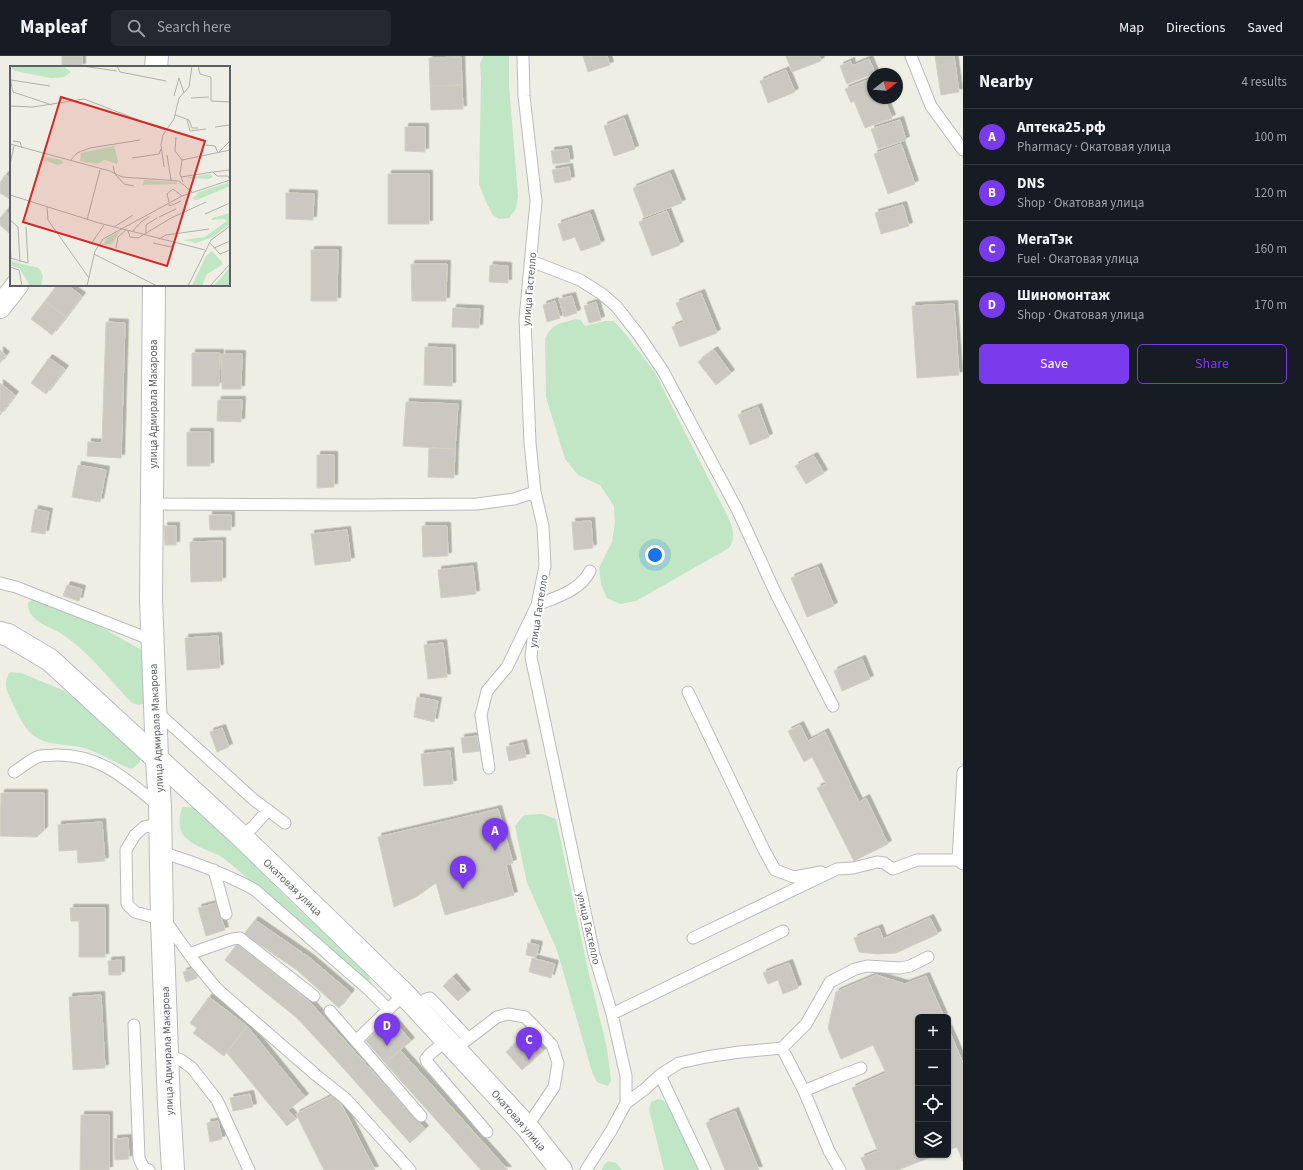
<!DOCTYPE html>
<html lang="en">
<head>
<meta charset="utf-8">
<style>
  body { margin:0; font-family:"Source Sans 3",sans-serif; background:#242831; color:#f1f3f6 }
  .controls { position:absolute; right:12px; bottom:12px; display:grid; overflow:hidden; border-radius:6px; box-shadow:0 1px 3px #0004 }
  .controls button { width:36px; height:36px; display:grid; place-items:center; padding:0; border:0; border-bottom:1px solid #363941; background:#171b24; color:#f1f3f6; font:20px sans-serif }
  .compass { position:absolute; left:867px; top:12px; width:36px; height:36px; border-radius:50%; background:#171b24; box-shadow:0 1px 3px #0004; rotate:73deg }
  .you { position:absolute; left:655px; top:499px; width:14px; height:14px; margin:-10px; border:3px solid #fff; border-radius:50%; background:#1a73e8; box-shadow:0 0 0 6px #1a73e833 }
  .badge { display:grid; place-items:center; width:26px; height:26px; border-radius:50%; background:#7c3aed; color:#fff; font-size:13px; font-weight:700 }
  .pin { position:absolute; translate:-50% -33px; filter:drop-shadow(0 1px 2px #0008) }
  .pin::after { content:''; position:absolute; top:21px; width:14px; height:12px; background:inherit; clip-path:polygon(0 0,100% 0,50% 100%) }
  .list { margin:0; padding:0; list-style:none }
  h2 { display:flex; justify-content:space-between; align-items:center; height:52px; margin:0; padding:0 16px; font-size:17px }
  h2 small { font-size:13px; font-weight:400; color:#9ea1a6 }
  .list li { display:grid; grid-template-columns:26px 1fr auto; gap:12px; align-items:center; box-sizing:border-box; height:56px; padding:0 16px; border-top:1px solid #363941 }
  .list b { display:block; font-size:15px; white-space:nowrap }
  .list p { margin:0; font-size:13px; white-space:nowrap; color:#9ea1a6 }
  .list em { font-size:13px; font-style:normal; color:#9ea1a6 }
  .actions { display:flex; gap:8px; padding:12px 16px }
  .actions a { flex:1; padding:9px 0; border:1px solid #7c3aed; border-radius:6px; text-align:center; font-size:14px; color:#7c3aed }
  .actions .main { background:#7c3aed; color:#fff }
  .icon { flex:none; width:22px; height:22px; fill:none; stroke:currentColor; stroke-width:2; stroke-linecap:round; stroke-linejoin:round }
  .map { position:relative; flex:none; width:963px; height:1114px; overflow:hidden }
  header { display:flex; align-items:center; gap:24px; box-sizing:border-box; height:56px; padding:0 20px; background:#171b24; border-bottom:1px solid #363941 }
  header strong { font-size:19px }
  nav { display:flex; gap:22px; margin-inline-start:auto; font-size:14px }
  .search { width:280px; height:36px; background:#242831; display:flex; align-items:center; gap:10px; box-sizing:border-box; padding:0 14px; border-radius:6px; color:#9ea1a6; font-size:15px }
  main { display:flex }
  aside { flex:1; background:#171b24 }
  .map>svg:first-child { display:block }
  .green { fill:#c0e6c5 }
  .building { fill:#cac8c1; stroke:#d3d0c2; filter:url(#shadow) }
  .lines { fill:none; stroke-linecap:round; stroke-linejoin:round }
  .lane-casing { stroke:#b9bbc0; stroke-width:13 }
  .street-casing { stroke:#b9bbc0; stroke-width:24 }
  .secondary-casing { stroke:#babcc2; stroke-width:24 }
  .lane { stroke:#fff; stroke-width:11 }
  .street { stroke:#fff; stroke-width:22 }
  .secondary { stroke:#fff; stroke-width:22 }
  .labels { text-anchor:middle; stroke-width:4; stroke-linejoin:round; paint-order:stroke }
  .street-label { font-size:11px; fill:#5c5f65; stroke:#fff }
  .inset-road { fill:none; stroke:#b0b1ad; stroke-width:1 }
  .view { fill:#d62828; fill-opacity:0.15; stroke:#d62828; stroke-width:2 }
  .inset-edge { fill:none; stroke:#5c5f65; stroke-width:2 }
</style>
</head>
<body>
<header>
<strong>Mapleaf</strong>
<div class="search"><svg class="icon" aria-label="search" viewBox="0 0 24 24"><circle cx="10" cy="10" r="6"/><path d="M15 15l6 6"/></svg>Search here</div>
<nav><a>Map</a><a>Directions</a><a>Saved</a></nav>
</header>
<main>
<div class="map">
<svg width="963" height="1114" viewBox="0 0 963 1114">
  <defs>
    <filter id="shadow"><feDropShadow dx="3.5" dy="-3.5" stdDeviation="0" flood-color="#0004"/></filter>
  </defs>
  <rect width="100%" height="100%" fill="#efeee4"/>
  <path class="green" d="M483,0H509V29L518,140L516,153L509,162L499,163L493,159L487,148L479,128L481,23L480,8Z
    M576,263L581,264L585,270L605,265H614L627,280L654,315L729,463C733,473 736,482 729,492L636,545L620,548L607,542L601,528L599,512L612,486L615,466L614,450L600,429L578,419L565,403L546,341L545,283C553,266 560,268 576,263Z
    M32,544C69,549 107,575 140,593L144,600L145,648L138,649L132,647C111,625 87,594 62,578C49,570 27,565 28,547Z
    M11,616L21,617L65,635L94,658L140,701V706L132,713C116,708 103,698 87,693C75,689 70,690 58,688C30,685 24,671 13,648C7,636 3,630 9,617Z
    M184,751L195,752L200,755L292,847L366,916L370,923V925L367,924C320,885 274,844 227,805C215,794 199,795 185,781C177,772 179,762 182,752Z
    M542,758L556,763L586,905L607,992L611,1025L608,1030L597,1026L592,1016L557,894L527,827L515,770L524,759Z
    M658,1043L663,1044L671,1055L698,1114H664L649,1053L651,1046Z
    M608,1105L616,1107L622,1114H602L603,1110Z"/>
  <path class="building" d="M62,0H82V11H62Z
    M583,0H607L610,9L588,16Z
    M786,0H819L821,5L792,16Z
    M935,0H954L959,36L941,39Z
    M461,1L462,29L430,30L429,2Z
    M869,3L875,17L847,28L840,10L851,5L852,10Z
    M786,14L795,36L768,47L760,25Z
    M873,22V42H884L892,62L865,72L854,45L851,47L845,33Z
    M462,29L463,53L431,54L430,30Z
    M624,62L635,93L614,100L604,70Z
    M900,64L906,84L878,93L871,73Z
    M405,71H425V96L405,95Z
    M901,88L915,128L888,138L874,98Z
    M568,93L570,106L553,108L551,95Z
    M569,111L571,124L555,127L552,114Z
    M670,117L682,147L644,161L633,132Z
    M388,118H429V168H388Z
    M5,119L11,122V144L0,137V127Z
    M286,137L314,138L313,164L286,163Z
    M903,149L909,170L881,178L875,157Z
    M6,155L11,160V179L0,169V162Z
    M667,155L680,189L652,200L639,166Z
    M590,157L601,188L581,195L575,181L563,185L558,168Z
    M311,194H338L337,245H311Z
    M411,208H447L446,245H412Z
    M490,209L508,210V227L489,226Z
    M57,229H67L82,240L66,261L45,245Z
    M701,237L717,277L680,291L672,271L684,266L676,247Z
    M572,240L577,257L564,261L559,243Z
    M45,245L66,261L52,279L31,263Z
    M555,245L560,262L547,266L543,249Z
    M596,246L601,264L589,267L584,250Z
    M954,248L959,319L917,322L912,250Z
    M453,252L480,253L479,272L452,271Z
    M106,266L125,267L121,402L87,400L88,386L102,387Z
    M425,291L452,292V330L424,329Z
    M0,294L6,299L0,307Z
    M714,294L731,317L716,329L698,306Z
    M192,297H220L219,330H192Z
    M222,298H242L241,333H222Z
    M49,302L65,313L46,338L31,327Z
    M0,327L15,339L0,359Z
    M218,344H242L241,366L217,365Z
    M406,346L458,348L455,393L403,390Z
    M758,351L769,381L750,389L738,359Z
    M187,376H210V410H187Z
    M429,392L455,393L454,422L428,421Z
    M317,399H334V431L317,432Z
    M814,400L824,417L806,428L795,410Z
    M78,409L106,414L100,446L72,441Z
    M35,453L49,456L45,478L31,476Z
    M209,459H231V474H210Z
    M591,465L593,492L574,494L572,466Z
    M164,470H176V489H165Z
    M422,470H447L448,500L423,501Z
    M347,474L351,505L315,509L311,478Z
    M222,485V525L191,526L190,486Z
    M473,510L476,538L441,542L438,514Z
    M818,511L834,550L807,561L791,522Z
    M67,529L82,533L79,545L63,540Z
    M218,580L220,612L187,614L185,582Z
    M443,587L447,621L428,623L424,589Z
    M862,603L870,623L842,635L834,615Z
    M417,641L438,645L434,666L414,661Z
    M800,669L808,685L825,676L859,746L866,742L888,788L854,805L817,732L826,728L812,701L804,706L788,675Z
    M222,672L229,691L217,696L210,676Z
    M477,680L480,695L463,697L461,682Z
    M523,687L526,701L509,705L506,691Z
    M450,695L453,728L424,730L421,698Z
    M1,737H44V774L37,781L0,780Z
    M498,753L513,807L506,809L514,839L445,859L436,827L416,841L394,851L378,781Z
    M102,766L105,805L78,807L77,794L59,795L58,769Z
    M217,847L225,874L206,880L198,852Z
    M70,852H105V901H79V865H71Z
    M930,862L938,878L896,897L877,898L859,896L854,882L879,872L883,883Z
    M255,864L310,902L351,937L339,952L297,914L244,878Z
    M528,887L539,889L536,901L526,899Z
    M237,888L308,944L316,953L425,1073L410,1087L335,1003L297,962L225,904Z
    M532,902L555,908L551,922L529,916Z
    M121,904V919H109L108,905Z
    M789,907L798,932L783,938L778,924L768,928L763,917Z
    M194,912L197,922L186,926L183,916Z
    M876,919L905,928L926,920L944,961H918V1099H936L898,1114H866L861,1102L878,1095L852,1032L886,1017L873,989L841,1003L828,972L836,936Z
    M453,921L467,937L458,945L443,930Z
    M101,939L105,1012L73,1014L69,941Z
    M209,941L247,970L224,1000L193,977L197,972L190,967Z
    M392,963L411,985L385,1007L366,985Z
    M247,970L305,1041L288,1054L296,1063L287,1070L227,997Z
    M948,972L963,1007V1105L957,1091L948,1094Z
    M527,978L543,995L522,1014L506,996Z
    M400,994L508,1114H481L385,1007Z
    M250,1038L253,1051L233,1055L230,1042Z
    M336,1038L375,1114H324L296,1058Z
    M735,1055L759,1114H725L706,1067Z
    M81,1059H109V1114H80Z
    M218,1065L222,1083L210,1086L207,1067Z
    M128,1082L129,1103L115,1104L114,1083Z"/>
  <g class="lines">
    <g class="lane-casing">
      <path id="lane" d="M523,0L524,40L536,145L525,263L530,387L535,436L543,470L545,510L537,549L531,601L594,898L612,958L626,1020V1047L611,1075L586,1114
        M911,0L931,50L963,94
        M531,205L580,224L602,238L616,250L638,278L663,315L737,453L776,538L833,650
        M152,448L361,449L477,448L514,443L535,436
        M0,527L16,531L152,584
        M688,636L764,794L775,814L794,821L821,816
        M156,655L254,744L285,767
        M489,712L481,659L487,635L507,611L537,549C556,541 580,535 590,515
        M14,716C22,711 31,703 40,700C44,699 51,700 55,699C101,698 127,724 160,751
        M161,768L144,771L135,779L126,794L127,848L135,856L153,861L169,870L194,905L217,933L316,1019L346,1043L410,1114
        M241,780L253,771L268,754
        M161,796C193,806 225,817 255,834L368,933L388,953
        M958,804L963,716
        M214,814L226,858
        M693,882L837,813L853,812L877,806L884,807L893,813L917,804H958L963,808
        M189,898L232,883L240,882L314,940
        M416,952L426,943L430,942L468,982
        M330,955L421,1060
        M612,958L783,875
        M134,969L139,1102C141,1107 143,1113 149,1114
        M447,984L430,998L426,1003L427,1006L487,1076
        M356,985L404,938
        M782,992L806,968L830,926L855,913L867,910L900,912L910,910L928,901
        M455,993L497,961L508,958L525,961L552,989L558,1007L554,1031L527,1071
        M167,999L181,1004L192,1012L217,1044L249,1114
        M660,1019L705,1114
        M804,1035L830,1024L861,1012
        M626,1047L645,1033L660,1019L679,1007L706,1001L740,996L782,992L804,1035L829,1095L840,1114"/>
    </g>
    <g class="street-casing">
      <path id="street" d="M156,11L157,0
        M154,229L151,542L157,702L160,751L162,865L169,1048L173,1114
        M0,251L17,229"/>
    </g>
    <g class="secondary-casing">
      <path id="secondary" d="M0,577L8,579L50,604L241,780L404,938L527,1071L561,1114"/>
    </g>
    <use href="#lane" class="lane"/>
    <use href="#street" class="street"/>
    <use href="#secondary" class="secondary"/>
  </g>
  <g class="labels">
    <g class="street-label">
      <text transform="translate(529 233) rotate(-85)" y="4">улица Гастелло</text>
      <text transform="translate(153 348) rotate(-90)" y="4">улица Адмирала Макарова</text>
      <text transform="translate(538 555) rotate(-81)" y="4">улица Гастелло</text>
      <text transform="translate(156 672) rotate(-93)" y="4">улица Адмирала Макарова</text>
      <text transform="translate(293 831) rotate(44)" y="4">Окатовая улица</text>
      <text transform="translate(589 872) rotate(77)" y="4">улица Гастелло</text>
      <text transform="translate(167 995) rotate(-92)" y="4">улица Адмирала Макарова</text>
      <text transform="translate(519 1064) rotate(49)" y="4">Окатовая улица</text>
    </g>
  </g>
  <g transform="translate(10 10)">
    <rect width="220" height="220" fill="#efeee4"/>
    <path d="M0,0H53L61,6L54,11L41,12L5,5ZM104,80L108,95L107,98L95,94L87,98L70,95L71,87ZM33,90L51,94L54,97L48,99L33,94L31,91ZM200,108L203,111L199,113L174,112ZM134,114L165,116L170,118L133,119ZM220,116V120L187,134L182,133L189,126ZM220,147V158L203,171L186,177L173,174L195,171L217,155L214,153L201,154L202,152ZM110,165L102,178L93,179L97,172ZM202,185L212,196V199L197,208L192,220H182L196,190ZM0,195L29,202L33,210L31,220H20L10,203L0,199ZM220,201V219L203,220L210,213Z" fill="#c0e6c5"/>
    <path class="inset-road" d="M72,0L107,5M107,0L110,6L156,15M188,0L190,8L201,11V35L220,36M0,12L3,26L42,39M169,12L174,27M1,14L40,20M164,30L169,12M181,32L199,31M0,40L23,41L74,33L155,64M165,49L179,54L182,62H188M177,54L180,65L196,63M205,61L220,59M166,71L165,85L172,94M3,75L10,76L12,82M0,78L100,105L112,111L169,115L182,126M196,79L205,80L208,87M209,86L220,75M157,89L161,114M122,92L149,88L151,83M60,95L67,87L80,82L130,74M0,99L4,80M103,100L105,108L114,118L124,120M154,101L151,79L153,69L164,53L169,32L179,21L182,0M171,111L203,106M220,114L218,110H207L203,106L220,104M173,116L170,108L172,94L220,84M0,129L89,157L195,184M159,136L157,128L163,123L172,130M158,137L160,140L171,135M37,141L38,154L79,212M195,148L220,137M149,151L166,143M0,154L8,161L10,196M77,154L90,104M104,161L123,149M118,165L120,171L128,172L161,152L196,136M122,166L131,156L140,150M136,167V159L147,152M0,172L1,193M149,173L156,169L199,163M143,177L161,181L164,177M200,177L210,188L220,184M81,178L94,159M106,182L108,171L116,164M204,182L220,175M84,188L147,220M0,192L18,197L16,161M0,201L9,204L12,220M77,220L85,185L93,173L172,130L220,114M178,220L201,174L220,160M200,220L220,198"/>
    <path class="view" d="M51,31L195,75L157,200L13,156Z"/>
    <rect width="220" height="220" class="inset-edge"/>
  </g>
</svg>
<div class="controls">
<button>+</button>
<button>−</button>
<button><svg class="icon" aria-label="locate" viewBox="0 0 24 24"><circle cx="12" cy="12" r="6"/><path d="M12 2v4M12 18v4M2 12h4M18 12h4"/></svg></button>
<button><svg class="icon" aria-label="layers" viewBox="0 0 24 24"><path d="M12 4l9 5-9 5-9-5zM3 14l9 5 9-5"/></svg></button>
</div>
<svg class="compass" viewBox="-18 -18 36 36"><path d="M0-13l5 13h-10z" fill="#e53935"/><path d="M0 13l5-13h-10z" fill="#9ea1a6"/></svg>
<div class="you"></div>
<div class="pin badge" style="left:495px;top:795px">A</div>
<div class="pin badge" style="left:463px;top:833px">B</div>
<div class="pin badge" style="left:529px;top:1004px">C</div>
<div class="pin badge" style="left:387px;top:990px">D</div>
</div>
<aside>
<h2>Nearby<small>4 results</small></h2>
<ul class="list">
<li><span class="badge">A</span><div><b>Аптека25.рф</b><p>Pharmacy · Окатовая улица</p></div><em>100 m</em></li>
<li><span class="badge">B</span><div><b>DNS</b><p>Shop · Окатовая улица</p></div><em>120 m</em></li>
<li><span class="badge">C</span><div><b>МегаТэк</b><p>Fuel · Окатовая улица</p></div><em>160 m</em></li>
<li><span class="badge">D</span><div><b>Шиномонтаж</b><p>Shop · Окатовая улица</p></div><em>170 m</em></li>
</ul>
<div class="actions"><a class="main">Save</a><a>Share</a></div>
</aside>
</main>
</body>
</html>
